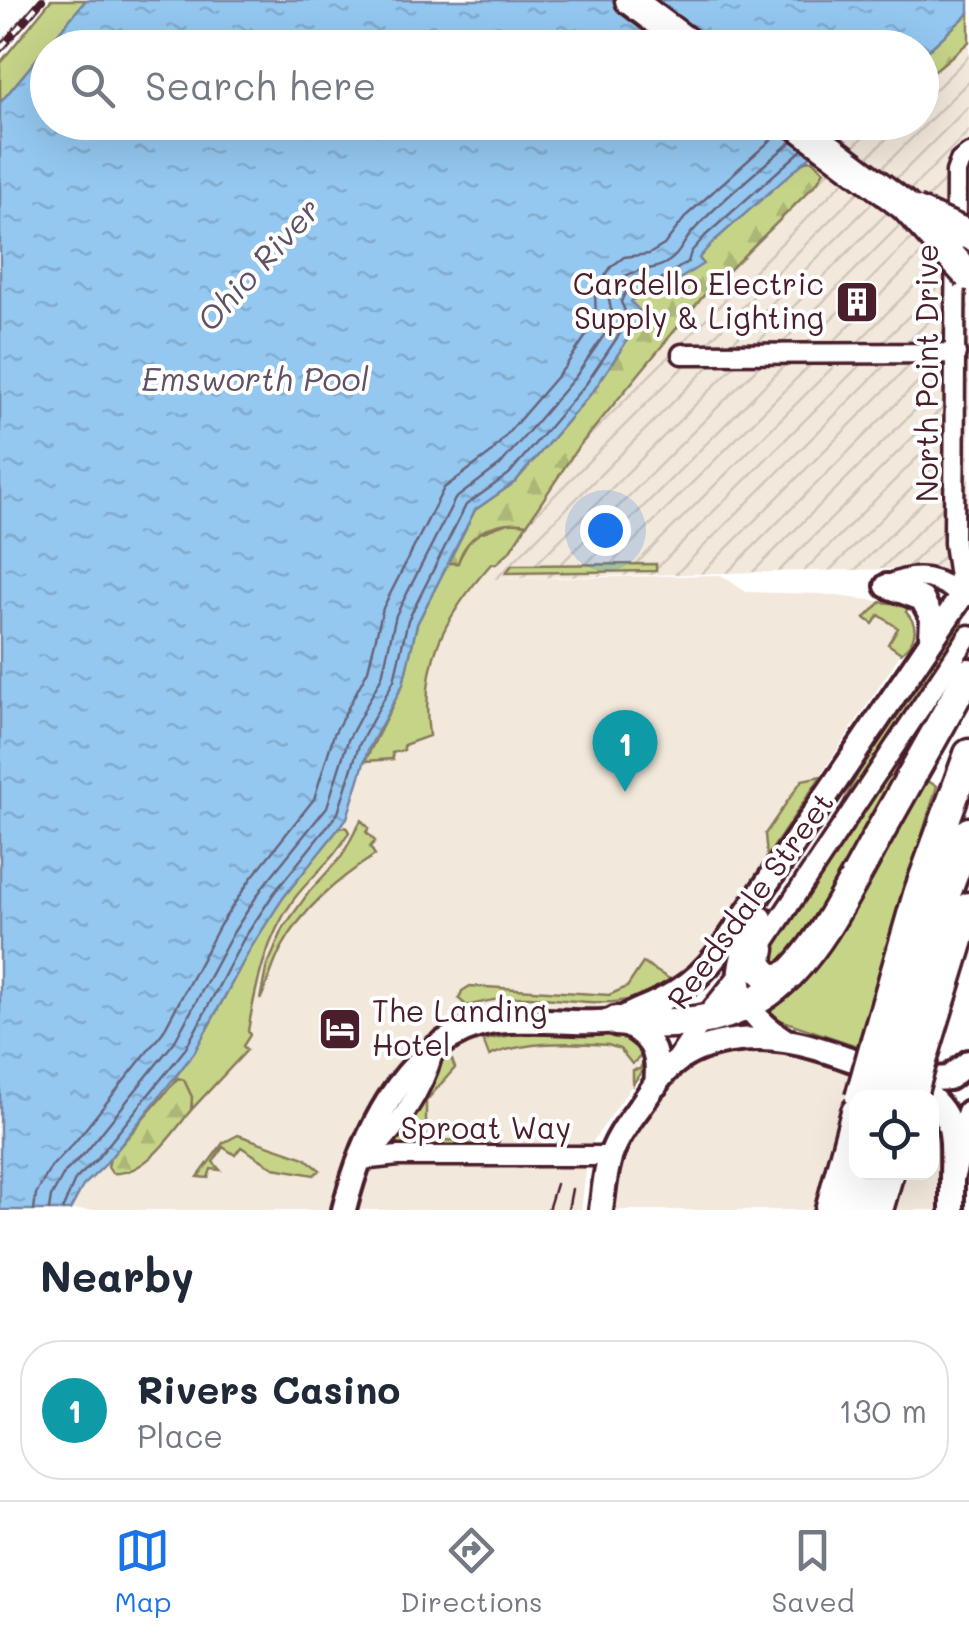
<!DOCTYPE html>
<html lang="en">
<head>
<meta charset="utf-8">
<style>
  body { margin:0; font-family:Mali,sans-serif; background:#f2f2f3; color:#1f2937 }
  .controls { position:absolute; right:30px; bottom:30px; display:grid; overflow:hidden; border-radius:20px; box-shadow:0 10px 40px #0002 }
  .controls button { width:90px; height:90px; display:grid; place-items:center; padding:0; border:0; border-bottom:2px solid #e0e1e3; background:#fff; color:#1f2937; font:50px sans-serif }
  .you { position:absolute; left:605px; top:530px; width:35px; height:35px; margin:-25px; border:8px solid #fff; border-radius:50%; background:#1a73e8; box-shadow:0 0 0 15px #1a73e833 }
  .badge { display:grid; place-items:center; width:65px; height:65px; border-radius:50%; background:#1a73e8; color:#fff; font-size:32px; font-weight:700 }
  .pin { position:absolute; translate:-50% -82px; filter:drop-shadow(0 2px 5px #0008) }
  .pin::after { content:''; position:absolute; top:52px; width:35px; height:30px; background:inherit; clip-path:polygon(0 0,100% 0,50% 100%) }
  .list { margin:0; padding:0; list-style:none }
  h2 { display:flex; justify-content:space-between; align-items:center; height:130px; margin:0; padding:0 40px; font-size:42px }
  h2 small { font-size:32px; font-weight:400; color:#747a83 }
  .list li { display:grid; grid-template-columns:65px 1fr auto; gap:30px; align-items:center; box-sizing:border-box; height:140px; margin:0 20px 20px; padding:0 20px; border:2px solid #e0e1e3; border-radius:40px }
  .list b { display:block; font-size:38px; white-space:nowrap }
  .list p { margin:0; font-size:32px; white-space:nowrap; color:#747a83 }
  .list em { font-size:32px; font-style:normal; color:#747a83 }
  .icon { flex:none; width:55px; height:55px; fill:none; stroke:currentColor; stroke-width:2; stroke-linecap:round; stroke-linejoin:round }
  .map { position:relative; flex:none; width:969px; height:1210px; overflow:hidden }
  .search { position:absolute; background:#fff; box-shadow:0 10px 40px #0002; left:30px; right:30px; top:30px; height:110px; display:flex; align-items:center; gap:25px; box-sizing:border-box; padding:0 35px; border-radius:55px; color:#747a83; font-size:38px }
  .sheet { height:290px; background:#fff }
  nav { display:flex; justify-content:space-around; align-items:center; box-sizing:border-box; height:140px; border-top:2px solid #e0e1e3; background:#fff; font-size:28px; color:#747a83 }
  nav a { display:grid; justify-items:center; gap:5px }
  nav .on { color:#1a73e8 }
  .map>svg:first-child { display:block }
  .built { fill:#f2e8db; fill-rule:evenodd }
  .industrial { fill:url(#industrial-furrows) }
  .green { fill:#c6d488; stroke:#887a5a; stroke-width:2.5 }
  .forest { fill:url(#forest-firs); stroke:#887a5a; stroke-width:2.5 }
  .water { fill:url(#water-ripples); stroke:#7684a2; stroke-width:2.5 }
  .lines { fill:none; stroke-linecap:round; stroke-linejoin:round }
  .shore { stroke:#68637a; stroke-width:2.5 }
  .minor-casing { stroke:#4a1f2b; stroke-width:25 }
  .major-casing { stroke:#4a1f2b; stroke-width:30 }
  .highway-casing { stroke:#4a1f2b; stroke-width:35 }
  .minor { stroke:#fff; stroke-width:18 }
  .major { stroke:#fff; stroke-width:22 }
  .highway { stroke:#fff; stroke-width:28 }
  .tram { stroke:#4a1f2b; stroke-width:2.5 }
  .rail-casing { stroke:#4a1f2b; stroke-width:8 }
  .rail { stroke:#fff; stroke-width:4; stroke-dasharray:11; stroke-linecap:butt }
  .highway-bridge-casing { stroke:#4a1f2b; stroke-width:35; stroke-linecap:butt }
  .highway-bridge { stroke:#fff; stroke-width:28 }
  .labels { text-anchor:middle; stroke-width:8; stroke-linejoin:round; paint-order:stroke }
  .poi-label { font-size:30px; fill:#4a1f2b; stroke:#fff; text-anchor:end }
  .street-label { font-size:30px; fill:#4a1f2b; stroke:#fff }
  .water-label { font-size:32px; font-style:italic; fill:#605266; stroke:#fff }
</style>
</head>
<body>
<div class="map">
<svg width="969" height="1210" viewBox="0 0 969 1210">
  <defs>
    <pattern id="industrial-furrows" width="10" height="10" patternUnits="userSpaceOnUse" patternTransform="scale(2.5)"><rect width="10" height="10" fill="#f2e8db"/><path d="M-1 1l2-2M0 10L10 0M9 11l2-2" fill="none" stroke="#d1c7bc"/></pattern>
    <pattern id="forest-firs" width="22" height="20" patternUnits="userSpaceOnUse" patternTransform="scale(2.5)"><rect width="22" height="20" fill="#c6d488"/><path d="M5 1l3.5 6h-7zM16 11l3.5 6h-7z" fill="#acb676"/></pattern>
    <pattern id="water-ripples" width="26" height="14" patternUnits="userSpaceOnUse" patternTransform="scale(2.5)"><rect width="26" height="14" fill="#94c8f1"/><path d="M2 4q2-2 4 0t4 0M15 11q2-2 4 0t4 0" fill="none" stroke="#81abcf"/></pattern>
  </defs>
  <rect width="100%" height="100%" fill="#fff"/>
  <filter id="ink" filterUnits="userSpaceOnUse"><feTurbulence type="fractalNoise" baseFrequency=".01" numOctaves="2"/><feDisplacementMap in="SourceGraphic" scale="20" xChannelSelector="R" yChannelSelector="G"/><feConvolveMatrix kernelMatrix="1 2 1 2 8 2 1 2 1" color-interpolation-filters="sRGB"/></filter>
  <g filter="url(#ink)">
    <path class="built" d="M448,563L492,579L721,575L746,592L821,594L909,605L906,612L913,619L915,633L912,643L901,653L705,951L677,979L646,1065L589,1147L581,1210H70L83,1186L103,1167L194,1053L252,946L308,866L347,818L368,750Z
      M742,1040L786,1041L907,1077L940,1104L949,1119L953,1143L952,1210H601L613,1147L656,1085L674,1063L683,1058L719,1044ZM856,1098H932V1172H856Z"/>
    <path class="industrial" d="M969,13V585L927,568L492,579L448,563L747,211L848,123L922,122V56Z"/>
    <path class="green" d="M51,0H86L0,103V63Z
      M513,521L527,524L509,552L496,564H491C443,618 420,663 429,736L404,745V750L392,753L393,759L365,761L403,684L417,624L448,563H457L472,536Z
      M656,564V571L506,573L512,565Z
      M881,602L909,605L906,612C920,627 916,641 901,653L888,644L898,628L879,615L873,624L865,618Z
      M959,616L962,620V633L827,835L869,751Z
      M896,763L907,769L815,930L775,971L768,953Z
      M821,776L767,857L765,834L802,780Z
      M919,777L937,786L857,1046L775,1018L771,1020L759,1009Z
      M361,820L369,828L366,832L375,841L370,847L375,855C337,880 303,908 281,949C272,966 268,984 260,1000L266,969L284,927L309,892L342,856Z
      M346,827L349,832C335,859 312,875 294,899C266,938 256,984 248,1031L250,1035L243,1046L247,1050L191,1110L192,1104L184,1080L174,1079C206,1037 226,992 252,946C275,903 309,866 339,828Z
      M643,963L673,981C622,1014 584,1000 529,997C508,996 487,1001 467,1006L459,999L462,991L470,986L609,995L627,987Z
      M517,1034L626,1035L642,1047L646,1065L633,1084V1070L640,1069L644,1060L641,1056L632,1064L620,1049L608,1045C570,1042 524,1041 489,1056L483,1040Z
      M447,1058L452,1060L455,1068L426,1101V1140L499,1141L497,1147L395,1148L393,1142C407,1118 433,1086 441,1061Z
      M238,1135L305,1158L320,1170L314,1175L274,1168L241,1147L235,1155L223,1147L213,1162L220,1170L211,1169L208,1178L198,1177L223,1143Z"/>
    <path class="forest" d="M969,13V42L922,81V56Z
      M813,160L824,171L817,183L704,295L576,450L527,524C497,518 466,534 458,563H448L475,510L515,482L594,390L644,315L630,303L641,290L703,263L698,258L712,243L804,161Z
      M178,1078L184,1080L192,1097L191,1110C172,1134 145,1176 112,1173L108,1167L110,1158Z"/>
    <path class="water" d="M86,0H969V13L922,56V48H48V122L848,123L712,243L699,258L703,264L650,298L640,291L631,302L644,315L594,390L515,482L475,510L417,624L403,684L368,750L347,818L283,898L252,946L194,1053L103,1167L83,1186L70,1210H0V103Z"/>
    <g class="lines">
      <path class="shore" d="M34,1210L36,1194L51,1167L75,1142L163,1032L220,925L252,877L314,799L334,734L368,670L383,608L444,488L490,454L565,367L596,321L595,292L611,267L624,257L649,254L664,245L687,215L781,131
        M49,1210L51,1197L65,1172L86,1152L175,1041L233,933L264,885L327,807L348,740L382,676L396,615L455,499L500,465L576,376L613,322L609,299C623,258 653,280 676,255C682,248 687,237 694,230C723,198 759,170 792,141
        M62,1210L75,1180L96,1160L186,1048L243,940L274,893L338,813L359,745L394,680L408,620L466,505L509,474L586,384L629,320L621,302C627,285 637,281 653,284L688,262L691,252L705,236L803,149"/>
      <g class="minor-casing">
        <path id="minor" d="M682,354L956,353
          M887,586C916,571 939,576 963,598
          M962,597L954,543L956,172L960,161L969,154
          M674,1063L703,1020L760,949L969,635
          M361,1160L398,1156H610
          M362,1160C395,1134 423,1091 434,1050"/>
      </g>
      <g class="major-casing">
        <path id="major" d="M887,586L922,599L932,618L931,638
          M761,918C727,972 732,1006 786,1041
          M619,1022C651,1033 660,1052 656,1085
          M907,1077C954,1115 953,1119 952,1179
          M344,1210C362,1138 400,1051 477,1026C499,1019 522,1021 545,1021C567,1021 592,1024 614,1021C621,1020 628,1015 635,1012C680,994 701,979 729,939L969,585
          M601,1210C604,1191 605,1168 613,1150C619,1134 631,1119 641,1105C651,1091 661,1073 675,1063C703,1040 751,1036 785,1041C841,1049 892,1084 949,1078L969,1062
          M952,1210V1179L969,1112"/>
      </g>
      <g class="highway-casing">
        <path id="highway" d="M630,0L694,48
          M794,122L905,206
          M760,949C756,964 760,973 774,979L789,975
          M616,1021C774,1038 808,964 875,841C906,785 938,730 969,673
          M876,1040L918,894L969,754
          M898,1047L940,910L969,832
          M924,1054L969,907
          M830,1210L856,1112
          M849,1210L861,1172
          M878,1210L889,1172"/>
      </g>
      <use href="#minor" class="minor"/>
      <use href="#major" class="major"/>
      <use href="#highway" class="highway"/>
      <path class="tram" d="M548,1210L556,1184
        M568,1210L572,1189"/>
      <g class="rail-casing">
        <path id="rail" d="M0,49L42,0"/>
      </g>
      <use href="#rail" class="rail"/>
      <g class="highway-bridge-casing">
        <path id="highway-bridge" d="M905,206L969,276
          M915,211L969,235
          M860,1098L876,1040
          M883,1098L898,1047
          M911,1098L924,1054"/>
      </g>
      <use href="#highway-bridge" class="highway-bridge"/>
    </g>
  </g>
  <defs>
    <g id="building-square" transform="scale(2.25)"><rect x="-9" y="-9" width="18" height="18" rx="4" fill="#4a1f2b" stroke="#fff"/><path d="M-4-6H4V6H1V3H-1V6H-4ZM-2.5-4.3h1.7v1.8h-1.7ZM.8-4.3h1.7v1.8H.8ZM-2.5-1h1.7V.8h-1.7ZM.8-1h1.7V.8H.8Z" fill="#fff"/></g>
    <g id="hotel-square" transform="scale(2.25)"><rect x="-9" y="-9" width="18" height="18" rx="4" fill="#4a1f2b" stroke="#fff"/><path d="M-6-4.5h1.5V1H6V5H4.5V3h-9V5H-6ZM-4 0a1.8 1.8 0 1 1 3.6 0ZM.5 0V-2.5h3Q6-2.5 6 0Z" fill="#fff"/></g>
  </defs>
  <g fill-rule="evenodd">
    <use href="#building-square" x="857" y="302"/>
    <use href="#hotel-square" x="340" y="1029"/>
  </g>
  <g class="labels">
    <g class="poi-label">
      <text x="824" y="295">Cardello Electric<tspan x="824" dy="34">Supply &amp; Lighting</tspan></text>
      <text x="372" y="1022" text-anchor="start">The Landing<tspan x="372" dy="34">Hotel</tspan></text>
    </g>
    <g class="street-label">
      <text transform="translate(928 373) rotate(-90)" y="10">North Point Drive</text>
      <text transform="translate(751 901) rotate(-54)" y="10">Reedsdale Street</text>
      <text x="486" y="1139">Sproat Way</text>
    </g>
    <g class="water-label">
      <text transform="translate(259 265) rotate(-48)" y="11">Ohio River</text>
      <text x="255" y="391">Emsworth Pool</text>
    </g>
  </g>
</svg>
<div class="controls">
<button><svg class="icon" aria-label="locate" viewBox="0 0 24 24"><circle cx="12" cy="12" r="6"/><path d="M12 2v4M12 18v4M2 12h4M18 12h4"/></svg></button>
</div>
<div class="you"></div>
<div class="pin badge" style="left:625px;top:792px;background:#0f9aa8">1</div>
<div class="search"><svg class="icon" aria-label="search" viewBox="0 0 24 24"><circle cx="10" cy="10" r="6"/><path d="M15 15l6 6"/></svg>Search here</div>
</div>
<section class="sheet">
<h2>Nearby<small></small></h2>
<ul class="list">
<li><span class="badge" style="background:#0f9aa8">1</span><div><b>Rivers Casino</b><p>Place</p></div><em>130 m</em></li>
</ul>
</section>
<nav>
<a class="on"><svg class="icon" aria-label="map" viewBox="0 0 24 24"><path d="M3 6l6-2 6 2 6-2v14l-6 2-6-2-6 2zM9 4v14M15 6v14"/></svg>Map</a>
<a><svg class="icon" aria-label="directions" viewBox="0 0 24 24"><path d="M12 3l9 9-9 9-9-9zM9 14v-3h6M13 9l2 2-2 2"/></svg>Directions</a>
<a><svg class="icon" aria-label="saved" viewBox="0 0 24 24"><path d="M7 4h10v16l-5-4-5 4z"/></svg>Saved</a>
</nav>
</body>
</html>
